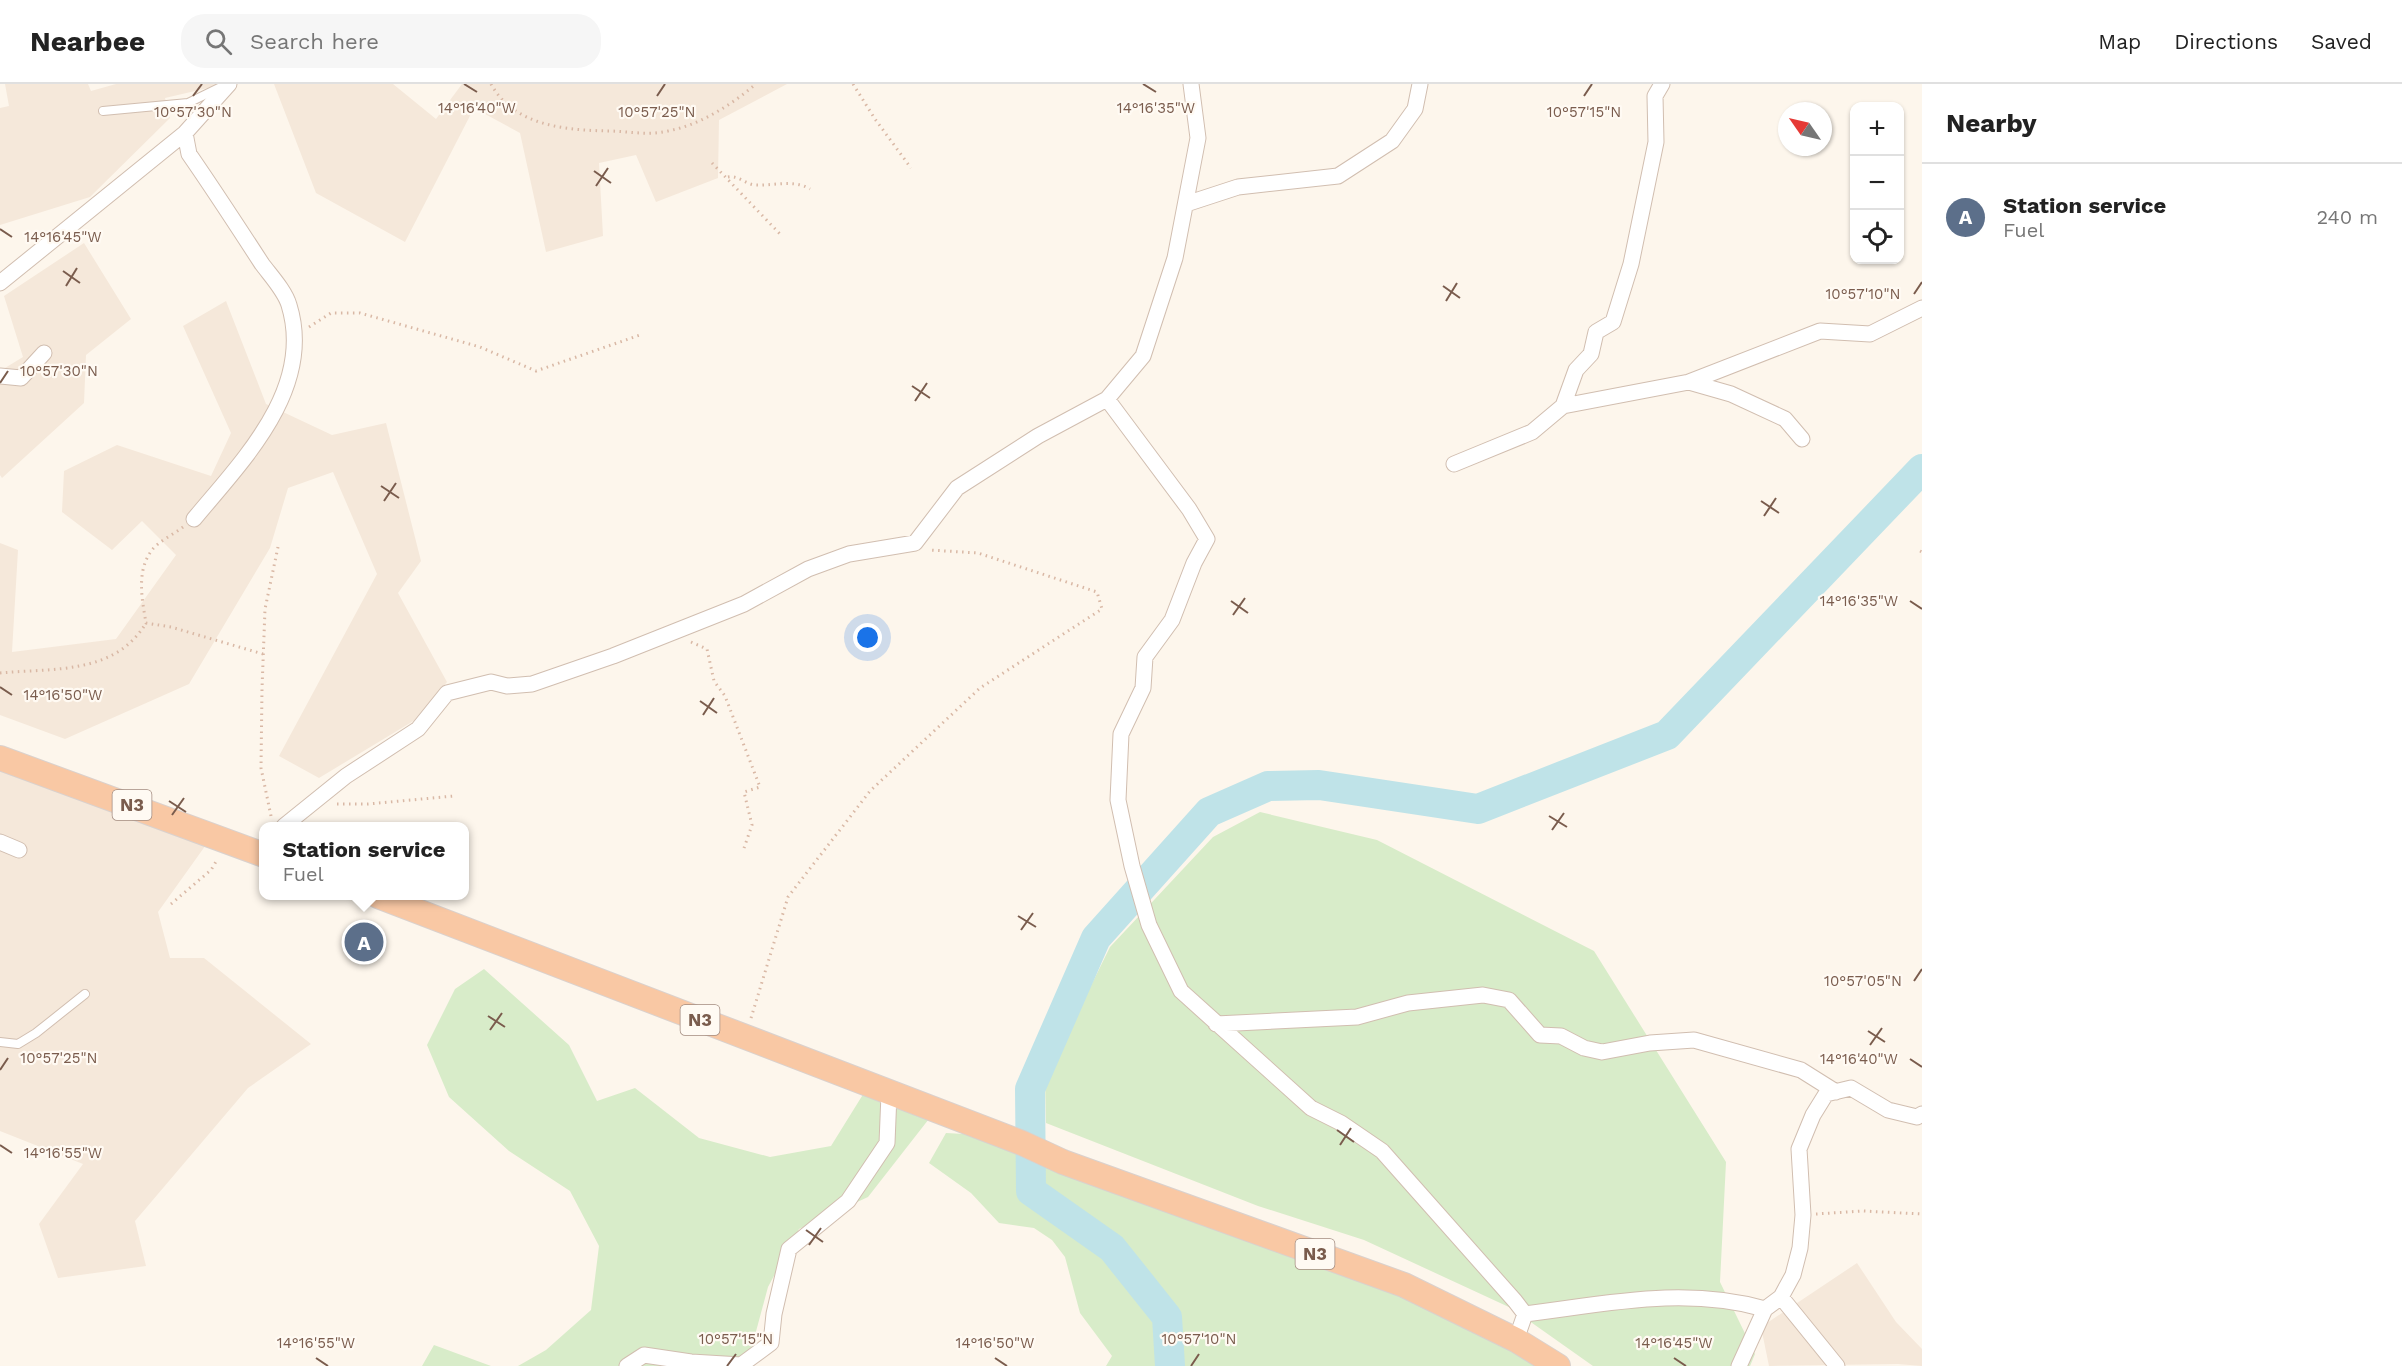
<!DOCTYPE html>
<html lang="en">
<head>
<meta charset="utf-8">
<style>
  body { margin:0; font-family:"Work Sans",sans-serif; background:#f6f6f6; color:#222 }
  .controls { position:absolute; right:18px; top:18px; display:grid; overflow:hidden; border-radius:12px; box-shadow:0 2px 4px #0004 }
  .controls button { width:54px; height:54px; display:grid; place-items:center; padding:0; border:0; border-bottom:2px solid #e0e0e0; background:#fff; color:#222; font:30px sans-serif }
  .compass { position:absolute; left:1778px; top:18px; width:54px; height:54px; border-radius:50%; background:#fff; box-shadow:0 2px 4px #0004; rotate:304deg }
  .you { position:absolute; left:868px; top:554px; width:21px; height:21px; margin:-15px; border:4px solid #fff; border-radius:50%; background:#1a73e8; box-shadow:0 0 0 9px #1a73e833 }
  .badge { display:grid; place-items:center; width:39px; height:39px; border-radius:50%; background:#0b8043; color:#fff; font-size:20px; font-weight:700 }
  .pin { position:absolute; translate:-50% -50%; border:3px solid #fff; box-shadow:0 2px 6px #0006 }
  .popup { position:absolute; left:259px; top:738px; width:210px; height:78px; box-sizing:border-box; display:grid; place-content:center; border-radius:12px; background:#fff; filter:drop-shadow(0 2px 4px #0005); font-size:20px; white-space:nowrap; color:#767676 }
  .popup b { font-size:22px; color:#222 }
  .popup::after { content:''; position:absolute; left:50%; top:100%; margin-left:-12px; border:12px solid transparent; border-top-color:#fff }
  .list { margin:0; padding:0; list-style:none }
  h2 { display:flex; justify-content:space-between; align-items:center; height:78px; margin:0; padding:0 24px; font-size:26px }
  h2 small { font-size:20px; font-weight:400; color:#767676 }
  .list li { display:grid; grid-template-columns:39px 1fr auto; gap:18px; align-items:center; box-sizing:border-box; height:108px; padding:0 24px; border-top:2px solid #e0e0e0 }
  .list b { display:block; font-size:22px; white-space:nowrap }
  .list p { margin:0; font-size:20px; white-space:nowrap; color:#767676 }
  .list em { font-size:20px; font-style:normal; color:#767676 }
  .icon { flex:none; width:33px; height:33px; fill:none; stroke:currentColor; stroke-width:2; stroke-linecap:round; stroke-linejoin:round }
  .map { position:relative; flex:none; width:1922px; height:1282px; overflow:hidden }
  header { display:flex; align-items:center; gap:36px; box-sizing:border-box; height:84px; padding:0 30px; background:#fff; border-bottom:2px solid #e0e0e0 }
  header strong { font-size:28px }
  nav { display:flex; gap:33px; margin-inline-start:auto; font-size:21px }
  .search { width:420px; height:54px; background:#f6f6f6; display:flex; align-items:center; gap:15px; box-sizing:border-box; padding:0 21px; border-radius:24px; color:#767676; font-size:22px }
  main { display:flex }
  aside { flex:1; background:#fff }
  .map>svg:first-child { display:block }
  .residential { fill:#f5e8da }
  .green { fill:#d8ecc9 }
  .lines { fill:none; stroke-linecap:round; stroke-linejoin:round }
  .river { stroke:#bfe3e8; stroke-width:30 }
  .service-casing { stroke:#d1beb0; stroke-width:10 }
  .minor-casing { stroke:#d1beb0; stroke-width:17 }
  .trunk-casing { stroke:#dad1cd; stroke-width:26 }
  .path { stroke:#d9b8a5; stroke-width:3; stroke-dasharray:1.5 4.5; stroke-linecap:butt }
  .service { stroke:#fff; stroke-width:8 }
  .minor { stroke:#fff; stroke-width:15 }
  .trunk { stroke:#f9c8a4; stroke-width:24 }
  .ticks { fill:none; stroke:#7a5c4d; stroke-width:2 }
  .labels { text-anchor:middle; stroke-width:4.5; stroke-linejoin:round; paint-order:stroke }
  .shield { fill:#fffaf3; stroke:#a28b7f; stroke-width:1.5 }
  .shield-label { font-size:18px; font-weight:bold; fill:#7a5c4d }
  .ticks-label { font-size:15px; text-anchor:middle; fill:#7a5c4d; stroke:#fffaf3; stroke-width:4.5; stroke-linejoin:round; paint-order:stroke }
</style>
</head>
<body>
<header>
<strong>Nearbee</strong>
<div class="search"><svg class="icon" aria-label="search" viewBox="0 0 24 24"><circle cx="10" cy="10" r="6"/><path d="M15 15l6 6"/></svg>Search here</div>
<nav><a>Map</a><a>Directions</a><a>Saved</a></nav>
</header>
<main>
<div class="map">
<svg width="1922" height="1282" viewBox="0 0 1922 1282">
  <rect width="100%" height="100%" fill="#fdf6ec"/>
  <path class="residential" d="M5,0H88L91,7L116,0H225L165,14L170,34L90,113L0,141V24L9,22Z
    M274,0H393L436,35L462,0H787L719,36L718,94L656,118L636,71L599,79L603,152L546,168L520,49L474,24L405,158L316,109Z
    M84,159L131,235L86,271L84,319L2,394L0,391V287L23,273L4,212Z
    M226,217L266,320L332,351L386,339L421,477L398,509L447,598L415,636L319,694L279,672L377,490L333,388L288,404L270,464L189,600L65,655L0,631V459L18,466L12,568L116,555L176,471L142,437L112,466L62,428L64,387L117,361L211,392L231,349L183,242Z
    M0,679L208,758L158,828L170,874H204L311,960L248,1004L135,1137L146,1182L58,1194L39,1140L83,1080L0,1047Z
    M1857,1179L1896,1238L1922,1265V1282L1898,1280L1769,1282L1761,1243Z"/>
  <path class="green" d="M1260,728L1377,756L1594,867L1726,1078L1720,1198L1755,1270L1750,1282H1593L1511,1224L1364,1156L1258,1122L1046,1039L1045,995L1110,863L1213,753Z
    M484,885L569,961L597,1017L635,1004L699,1054L770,1073L831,1062L867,1004L932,1031L868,1113L799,1145L768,1203L751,1266L737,1282H518L546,1266L591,1226L599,1162L570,1107L509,1067L449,1013L427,961L455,905Z
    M946,1049L1020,1053L1451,1232L1544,1282H1106L1112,1272L1080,1229L1065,1173L1052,1156L1034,1144L999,1139L971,1109L929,1079Z
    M434,1261L491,1282H422Z"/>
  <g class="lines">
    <path class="river" d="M1170,1282L1167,1233L1112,1164L1031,1107L1030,1005L1096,854L1209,728L1268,702L1319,701L1478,725L1667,651L1922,385"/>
    <g class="service-casing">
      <path id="service" d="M103,27L188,19L221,3
        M0,958L18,960L36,949L85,910"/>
    </g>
    <g class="minor-casing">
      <path id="minor" d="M185,49L189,70C214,106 238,143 262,180C271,192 285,207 289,221C315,305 242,377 194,435
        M1186,120L1238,103L1338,92L1392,57L1415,25L1420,0
        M0,199L185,49L229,0
        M0,292L21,294L44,269
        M1689,298L1820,247L1870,250L1922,224
        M1107,315L1189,425L1207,455L1194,479L1172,536L1145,573L1143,604L1121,650L1118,716L1132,782L1149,841L1181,907L1311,1024L1341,1039L1382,1067L1515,1217L1525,1230L1516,1256
        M1563,322L1689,298L1731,310L1785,335L1802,355
        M1454,380L1532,348L1563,322L1576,286L1591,270L1596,248L1613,238L1631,180L1656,58L1655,12L1662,0
        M284,742L346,692L418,645L447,609L491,598L507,602L532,600L613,572L744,520L808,485L849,470L915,459L957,404L1038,352L1107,315L1143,272L1175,174L1198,54L1191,0
        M0,758L19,766
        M1216,940L1357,933L1408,919L1483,911L1509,916L1540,951L1561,952L1584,964L1602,968L1650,959L1694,956L1801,986L1836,1008
        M1781,1213L1837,1282
        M1525,1230C1606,1220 1684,1202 1765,1225
        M627,1282L644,1271L691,1278L741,1281L771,1259L774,1230L789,1165L848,1117L887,1059L889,1010
        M1739,1282L1765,1225L1781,1213L1793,1191L1800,1164L1803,1131L1799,1065L1813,1031L1826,1010L1851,1004L1888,1026L1917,1033L1922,1030"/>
    </g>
    <g class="trunk-casing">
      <path id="trunk" d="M0,674L264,771
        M378,812L1022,1059L1063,1078L1404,1201L1516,1256L1558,1282"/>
    </g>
    <path class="path" d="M491,0C514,42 565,46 608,47C628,47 647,52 668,47C700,41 731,21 756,0
      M853,0L875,35L911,84
      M712,79L780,150
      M728,93C738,91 745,100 755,101C774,102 793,95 810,105
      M309,243L331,229H360L480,263L536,287L640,251
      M183,443C174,450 159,457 152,466C136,487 142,515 146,539L171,543L263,570
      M1920,467L1922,468
      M691,558L707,565L714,597L725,612L760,703L744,708L752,741L743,767
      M0,589C53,584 115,591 146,539
      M337,720H368L454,712
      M271,732L261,684L262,605L265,525L278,463
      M171,820L211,786L217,776
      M751,934L788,813L870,707L980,604L1102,525L1097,508L978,469L930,466
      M1816,1130L1863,1127L1922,1130"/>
    <use href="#service" class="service"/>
    <use href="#minor" class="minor"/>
    <use href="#trunk" class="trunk"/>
  </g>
  <path class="ticks" d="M464,0L477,8M1143,0L1156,8M193,12L202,0M657,12L665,0M1584,12L1592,0M594,87L611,99M596,102L608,84M0,145L12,153M63,187L80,199M66,202L77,184M1443,202L1460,214M1914,210L1922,198M1446,217L1457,199M0,299L8,287M912,302L930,314M915,317L927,299M381,402L399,414M384,417L396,399M1761,417L1779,429M1764,432L1776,414M1231,517L1248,529M1910,517L1922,525M1233,531L1245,514M0,603L12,611M700,617L717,629M703,631L714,614M169,717L186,728M172,731L184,714M1549,732L1567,743M1552,746L1564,729M1018,832L1036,843M1021,846L1033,829M1914,897L1922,885M488,932L505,943M490,946L502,929M1868,947L1885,958M1870,961L1882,944M1910,975L1922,983M0,986L8,974M1337,1046L1354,1058M0,1061L12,1069M1340,1061L1351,1044M806,1146L823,1158M809,1161L821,1144M316,1274L328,1282M995,1274L1007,1282M1674,1274L1686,1282M727,1282L736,1270M1191,1282L1199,1270"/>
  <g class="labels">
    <g class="shield">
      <rect x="112.5" y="706" width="39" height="30" rx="4.5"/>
      <rect x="680.5" y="921" width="39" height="30" rx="4.5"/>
      <rect x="1295.5" y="1155" width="39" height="30" rx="4.5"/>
    </g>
    <g class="shield-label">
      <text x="132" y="727">N3</text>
      <text x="700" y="942">N3</text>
      <text x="1315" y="1176">N3</text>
    </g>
  </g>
  <g class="ticks-label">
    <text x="477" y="29">14°16'40"W</text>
    <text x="1156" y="29">14°16'35"W</text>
    <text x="193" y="33">10°57'30"N</text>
    <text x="657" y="33">10°57'25"N</text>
    <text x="1584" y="33">10°57'15"N</text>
    <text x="63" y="158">14°16'45"W</text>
    <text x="1863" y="215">10°57'10"N</text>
    <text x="59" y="292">10°57'30"N</text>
    <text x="1859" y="522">14°16'35"W</text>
    <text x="63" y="616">14°16'50"W</text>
    <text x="1863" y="902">10°57'05"N</text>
    <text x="59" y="979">10°57'25"N</text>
    <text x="1859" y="980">14°16'40"W</text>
    <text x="63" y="1074">14°16'55"W</text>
    <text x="736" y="1260">10°57'15"N</text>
    <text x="1199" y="1260">10°57'10"N</text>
    <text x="316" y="1264">14°16'55"W</text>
    <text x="995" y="1264">14°16'50"W</text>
    <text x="1674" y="1264">14°16'45"W</text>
  </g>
</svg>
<div class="controls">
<button>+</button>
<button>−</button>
<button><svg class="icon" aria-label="locate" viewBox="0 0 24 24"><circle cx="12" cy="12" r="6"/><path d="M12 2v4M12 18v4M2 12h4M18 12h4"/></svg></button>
</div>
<svg class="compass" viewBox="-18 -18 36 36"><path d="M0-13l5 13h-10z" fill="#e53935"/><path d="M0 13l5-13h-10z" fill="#767676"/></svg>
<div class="you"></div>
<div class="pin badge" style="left:364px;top:858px;background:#5c6f8a">A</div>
<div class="popup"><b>Station service</b>Fuel</div>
</div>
<aside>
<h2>Nearby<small></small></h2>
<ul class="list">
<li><span class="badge" style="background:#5c6f8a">A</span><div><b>Station service</b><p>Fuel</p></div><em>240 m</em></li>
</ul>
</aside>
</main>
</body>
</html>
